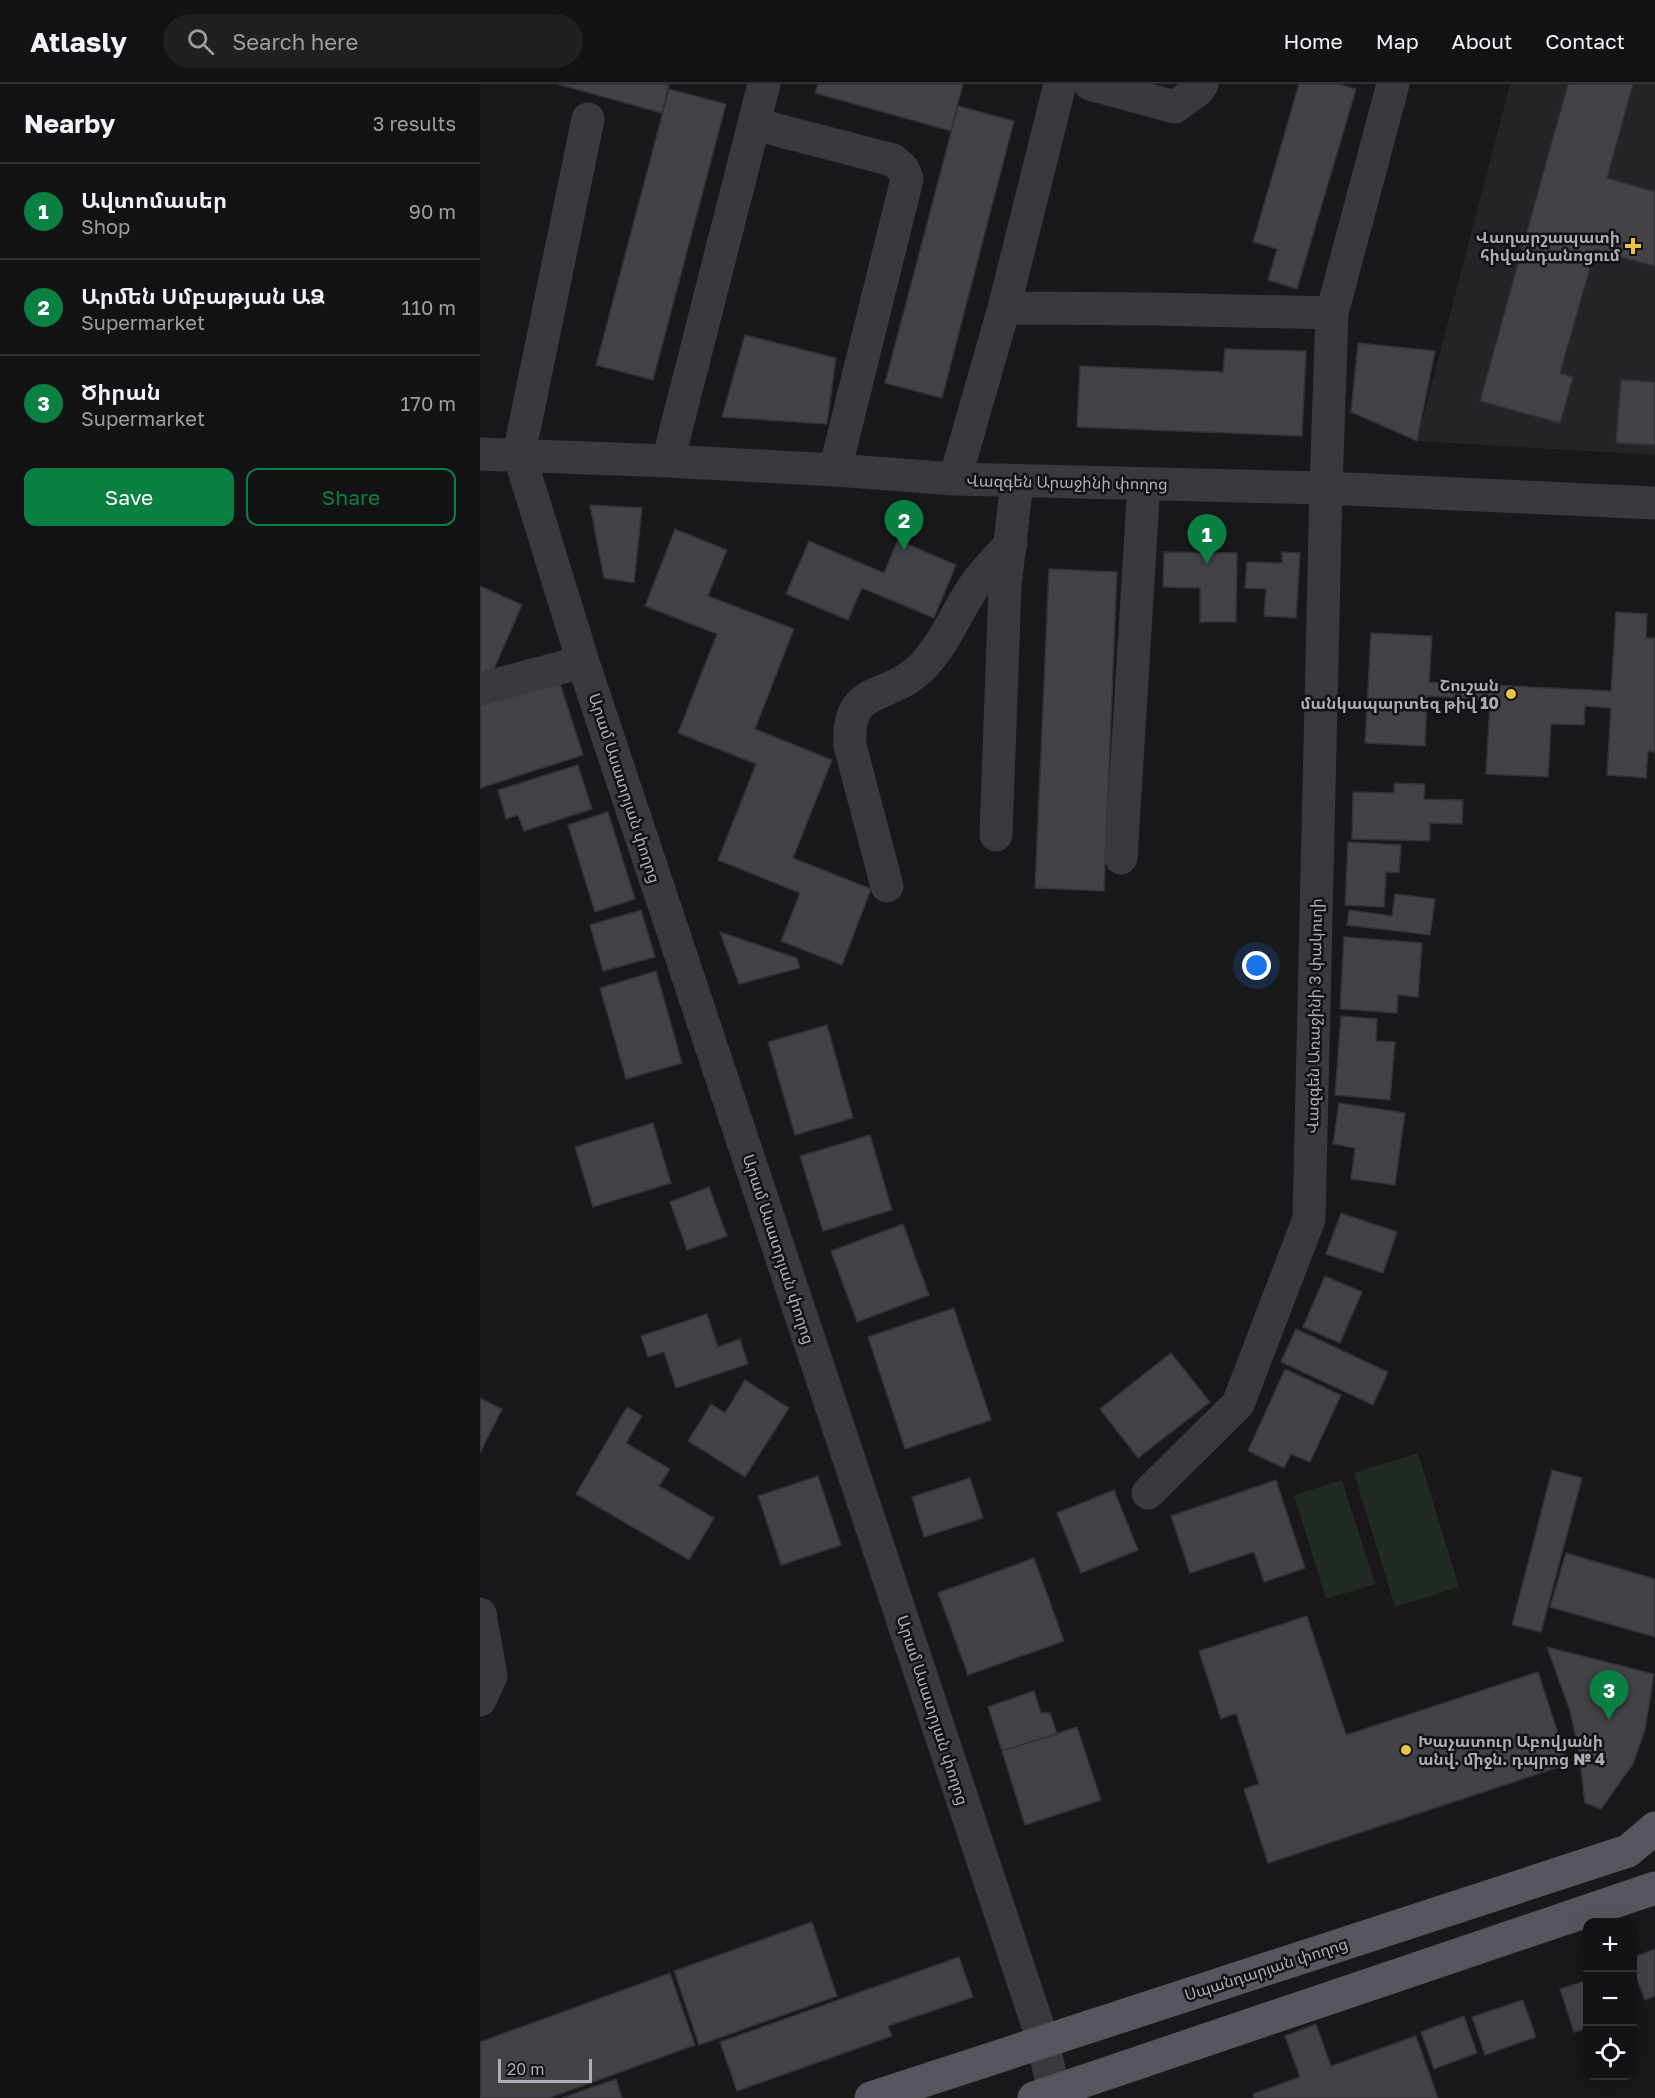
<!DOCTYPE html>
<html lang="en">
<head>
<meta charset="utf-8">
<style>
  body { margin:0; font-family:"Golos Text","Noto Sans Armenian",sans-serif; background:#202022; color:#f1f3f6 }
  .controls { position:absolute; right:18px; bottom:18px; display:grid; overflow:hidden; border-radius:12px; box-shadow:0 6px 24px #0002 }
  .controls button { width:54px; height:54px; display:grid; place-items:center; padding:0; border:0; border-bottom:2px solid #323234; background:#131214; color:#f1f3f6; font:30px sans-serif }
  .scale { position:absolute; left:18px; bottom:15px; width:94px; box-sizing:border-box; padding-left:6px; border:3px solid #abaeb9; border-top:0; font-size:16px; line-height:21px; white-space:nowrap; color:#abaeb9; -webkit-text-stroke:4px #131315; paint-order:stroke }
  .you { position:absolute; left:777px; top:882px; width:21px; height:21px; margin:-15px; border:4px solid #fff; border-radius:50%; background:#1a73e8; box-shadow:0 0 0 9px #1a73e833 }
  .badge { display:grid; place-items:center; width:39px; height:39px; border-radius:50%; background:#0b8043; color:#fff; font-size:20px; font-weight:700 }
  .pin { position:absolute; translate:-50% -50px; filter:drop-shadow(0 2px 3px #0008) }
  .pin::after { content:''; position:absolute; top:32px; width:21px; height:18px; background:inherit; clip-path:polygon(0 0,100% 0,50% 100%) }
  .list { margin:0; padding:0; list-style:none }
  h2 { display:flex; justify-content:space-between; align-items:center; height:78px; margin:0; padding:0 24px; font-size:26px }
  h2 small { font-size:20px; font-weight:400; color:#9d9ea0 }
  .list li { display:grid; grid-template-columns:39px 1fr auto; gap:18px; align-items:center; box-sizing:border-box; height:96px; padding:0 24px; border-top:2px solid #323234 }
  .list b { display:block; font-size:22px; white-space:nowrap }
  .list p { margin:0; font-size:20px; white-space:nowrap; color:#9d9ea0 }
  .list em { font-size:20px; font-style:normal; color:#9d9ea0 }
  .actions { display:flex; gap:12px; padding:18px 24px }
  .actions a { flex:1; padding:14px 0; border:2px solid #0b8043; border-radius:12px; text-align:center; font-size:21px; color:#0b8043 }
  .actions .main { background:#0b8043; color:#fff }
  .icon { flex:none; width:33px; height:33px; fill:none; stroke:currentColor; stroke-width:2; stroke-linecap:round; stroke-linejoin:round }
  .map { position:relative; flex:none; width:1175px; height:2014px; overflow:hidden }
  header { display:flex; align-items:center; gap:36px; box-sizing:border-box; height:84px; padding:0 30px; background:#131214; border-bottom:2px solid #323234 }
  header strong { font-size:28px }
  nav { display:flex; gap:33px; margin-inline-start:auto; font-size:21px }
  .search { width:420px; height:54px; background:#202022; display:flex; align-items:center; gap:15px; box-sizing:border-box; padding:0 21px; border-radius:33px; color:#9d9ea0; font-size:22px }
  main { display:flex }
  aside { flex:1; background:#131214 }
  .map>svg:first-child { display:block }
  .built { fill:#252427 }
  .green { fill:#222a24 }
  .building { fill:#434347; stroke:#333236; stroke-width:1.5 }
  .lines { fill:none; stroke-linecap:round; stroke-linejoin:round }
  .minor { stroke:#393a3f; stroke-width:33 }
  .major { stroke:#56575e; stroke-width:33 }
  .poi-dot { fill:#e9c342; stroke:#131315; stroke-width:2 }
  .labels { text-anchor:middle; stroke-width:5; stroke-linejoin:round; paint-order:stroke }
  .poi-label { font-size:16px; font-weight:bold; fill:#abaeb9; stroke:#131315; text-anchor:end }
  .street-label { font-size:16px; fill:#abaeb9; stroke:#131315 }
</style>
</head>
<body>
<header>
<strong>Atlasly</strong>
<div class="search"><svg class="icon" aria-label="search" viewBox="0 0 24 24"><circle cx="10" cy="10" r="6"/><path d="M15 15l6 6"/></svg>Search here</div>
<nav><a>Home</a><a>Map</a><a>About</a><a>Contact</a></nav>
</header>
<main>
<aside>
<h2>Nearby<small>3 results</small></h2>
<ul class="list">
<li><span class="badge">1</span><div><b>Ավտոմասեր</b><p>Shop</p></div><em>90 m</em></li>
<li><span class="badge">2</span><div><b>Արմեն Սմբաթյան ԱՁ</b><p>Supermarket</p></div><em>110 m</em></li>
<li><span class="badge">3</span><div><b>Ծիրան</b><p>Supermarket</p></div><em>170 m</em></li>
</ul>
<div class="actions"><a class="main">Save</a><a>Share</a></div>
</aside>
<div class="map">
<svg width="1175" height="2014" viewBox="0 0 1175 2014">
  <rect width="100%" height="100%" fill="#19181a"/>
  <path class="built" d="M1030,0H1175V371L937,357Z"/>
  <path class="green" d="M938,1369L979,1503L915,1523L874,1389Z
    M862,1396L895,1500L846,1515L814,1411Z"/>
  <path class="building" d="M77,0H189L182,29Z
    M338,0H483L471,47L335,9Z
    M819,0H858L876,5L817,205L788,196L797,165L773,158Z
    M1088,0H1153L1127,94L1175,108V182L1115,166L1080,289L1093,293L1080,339L1000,317Z
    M189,5L246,20L173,296L116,281Z
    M478,22L534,37L462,314L405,299Z
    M265,251L356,274L347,340L242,333Z
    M878,259L955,267L937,357L871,328Z
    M745,265L826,267L822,352L597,343L600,282L743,288Z
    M1141,296L1175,298V361L1136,359Z
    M110,421L162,424L154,499L124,494Z
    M195,445L247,466L228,512L314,545L275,645L352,676L313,774L391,805L362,881L301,857L320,809L238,776L276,680L198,649L237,550L165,522Z
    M418,456L476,481L454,534L382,504L368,536L306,510L329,457L404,489Z
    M684,468L757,469L756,538H720V504L683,503Z
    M802,468L820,469L816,534L784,532L786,505L765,504L767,478L802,479Z
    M569,485L637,488L624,807L555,804Z
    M0,502L42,521L10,594L0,590Z
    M1136,528L1167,530L1166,554H1175V668L1168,667L1166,694L1127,691L1131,624L1105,622L1104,641L1071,640L1068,693L1006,690L1010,616L947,612L945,662L885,659L891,549L952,552L949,598L1131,607Z
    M79,596L103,671L0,704V621Z
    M98,681L112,725L44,747L38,731L26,735L18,706Z
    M914,699L945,700L944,715L983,716L982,740L950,739V757L872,755L873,708L914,709Z
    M128,728L155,815L115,828L88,741Z
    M868,758L921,761L919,789L906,788L904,823L865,821Z
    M915,810L955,815L950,851L867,841L869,826L912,832Z
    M161,826L175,873L123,887L110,841Z
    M240,848L317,874L320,884L259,900Z
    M864,853L942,859L938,913L918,911L917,929L860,925Z
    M176,887L202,979L146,995L120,904Z
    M861,932L897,935L896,957L915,958L910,1016L855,1011Z
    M347,941L373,1034L315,1051L288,958Z
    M859,1019L925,1029L915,1101L871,1095L875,1064L853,1060Z
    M173,1039L191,1099L113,1123L95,1063Z
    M390,1051L412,1126L343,1147L320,1072Z
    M229,1103L247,1152L207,1166L190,1118Z
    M861,1129L917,1148L903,1189L846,1170Z
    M423,1140L449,1211L377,1238L351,1167Z
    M845,1192L882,1208L860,1259L823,1243Z
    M474,1224L511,1336L425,1365L388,1253Z
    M227,1230L238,1263L260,1255L268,1280L196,1304L184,1268L168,1273L161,1252Z
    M816,1245L908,1288L893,1321L801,1278Z
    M691,1269L730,1318L658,1374L620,1325Z
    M805,1285L861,1311L830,1378L811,1370L804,1384L768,1367Z
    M265,1296L309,1324L265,1393L208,1357L231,1320L245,1329Z
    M0,1314L22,1325L0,1369Z
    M147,1323L162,1332L146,1359L190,1385L179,1402L234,1434L209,1476L96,1410Z
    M1072,1386L1102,1394L1061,1548L1032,1541Z
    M338,1392L361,1461L301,1481L278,1412Z
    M490,1394L503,1434L444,1453L432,1413Z
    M796,1396L825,1484L784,1498L774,1468L710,1489L691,1432Z
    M634,1406L658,1466L601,1489L577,1429Z
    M1086,1469L1175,1495V1553L1070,1523Z
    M554,1474L584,1557L488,1591L458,1509Z
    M827,1532L866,1651L1058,1588L1088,1680L788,1779L764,1705L779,1700L756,1629L741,1635L719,1567Z
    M1067,1563L1174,1590L1165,1646L1153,1680L1121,1725L1105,1719L1099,1668L1090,1627Z
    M554,1607L561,1629H570L577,1650L522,1667L508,1623Z
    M597,1643L621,1716L545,1741L522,1667Z
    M332,1838L357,1912L219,1961L194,1887Z
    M1175,1865V1912L1165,1916L1152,1883V1874Z
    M479,1873L493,1913L408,1942L412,1952L257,2007L240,1958Z
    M190,1889L215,1961L69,2014H0V1958Z
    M1108,1896V1944L1094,1948L1080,1905Z
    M1043,1916L1056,1953L1005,1971L992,1933Z
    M984,1932L997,1969L954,1985L941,1948Z
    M836,1940L851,1982L936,1952L958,2014H774L773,2010L820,1993L805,1952Z
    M136,1995L142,2014H82Z"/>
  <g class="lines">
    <path class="minor" d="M610,0L695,23L718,6L722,0
      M108,35L39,370L103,578L563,1957L575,2014
      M274,40L413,76L423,85L427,95L355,386
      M524,224L674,225L852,229
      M0,370L188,377L355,386L475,395L846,404L1175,419
      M188,377L284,0
      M475,395L524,224L580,0
      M0,605L103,578
      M516,751L525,502L537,397
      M641,774L664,400
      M407,802L370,662C366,600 406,617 440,585C464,562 476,528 495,501C505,486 519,473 531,460
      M668,1409L758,1320L829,1135L846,404L852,229L913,0
      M0,1530L11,1592L0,1616"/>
    <path class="major" d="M391,2014L1148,1767L1175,1744
      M554,2014L1175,1804"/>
  </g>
  <g class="poi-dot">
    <path d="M1150 153h6v6h6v6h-6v6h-6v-6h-6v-6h6z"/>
    <circle cx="1031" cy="610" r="6"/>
    <circle cx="926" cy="1666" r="6"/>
  </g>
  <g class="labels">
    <g class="poi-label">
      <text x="1140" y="159">Վաղարշապատի<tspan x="1140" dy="18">հիվանդանոցում</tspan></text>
      <text x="1019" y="607">Շուշան<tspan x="1019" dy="18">մանկապարտեզ թիվ 10</tspan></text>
      <text x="938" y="1663" text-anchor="start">Խաչատուր Աբովյանի<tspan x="938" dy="18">անվ. միջն. դպրոց № 4</tspan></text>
    </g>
    <g class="street-label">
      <text transform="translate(587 398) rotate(1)" y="6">Վազգեն Արաջինի փողոց</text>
      <text transform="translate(145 704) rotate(72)" y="6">Արամ Ասատրյան փողոց</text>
      <text transform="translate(834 932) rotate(-89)" y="6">Վազգեն Առաջինի 3 փակուղի</text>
      <text transform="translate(299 1165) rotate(72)" y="6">Արամ Ասատրյան փողոց</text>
      <text transform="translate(453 1626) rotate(72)" y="6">Արամ Ասատրյան փողոց</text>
      <text transform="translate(786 1885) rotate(-18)" y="6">Սպանդարյան փողոց</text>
    </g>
  </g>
</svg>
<div class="controls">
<button>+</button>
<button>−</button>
<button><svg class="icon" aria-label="locate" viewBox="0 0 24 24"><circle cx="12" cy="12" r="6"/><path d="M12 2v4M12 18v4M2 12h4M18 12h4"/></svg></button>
</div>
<div class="scale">20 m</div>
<div class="you"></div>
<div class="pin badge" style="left:727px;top:480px">1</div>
<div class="pin badge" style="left:424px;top:466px">2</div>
<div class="pin badge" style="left:1129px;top:1636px">3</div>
</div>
</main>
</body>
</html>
